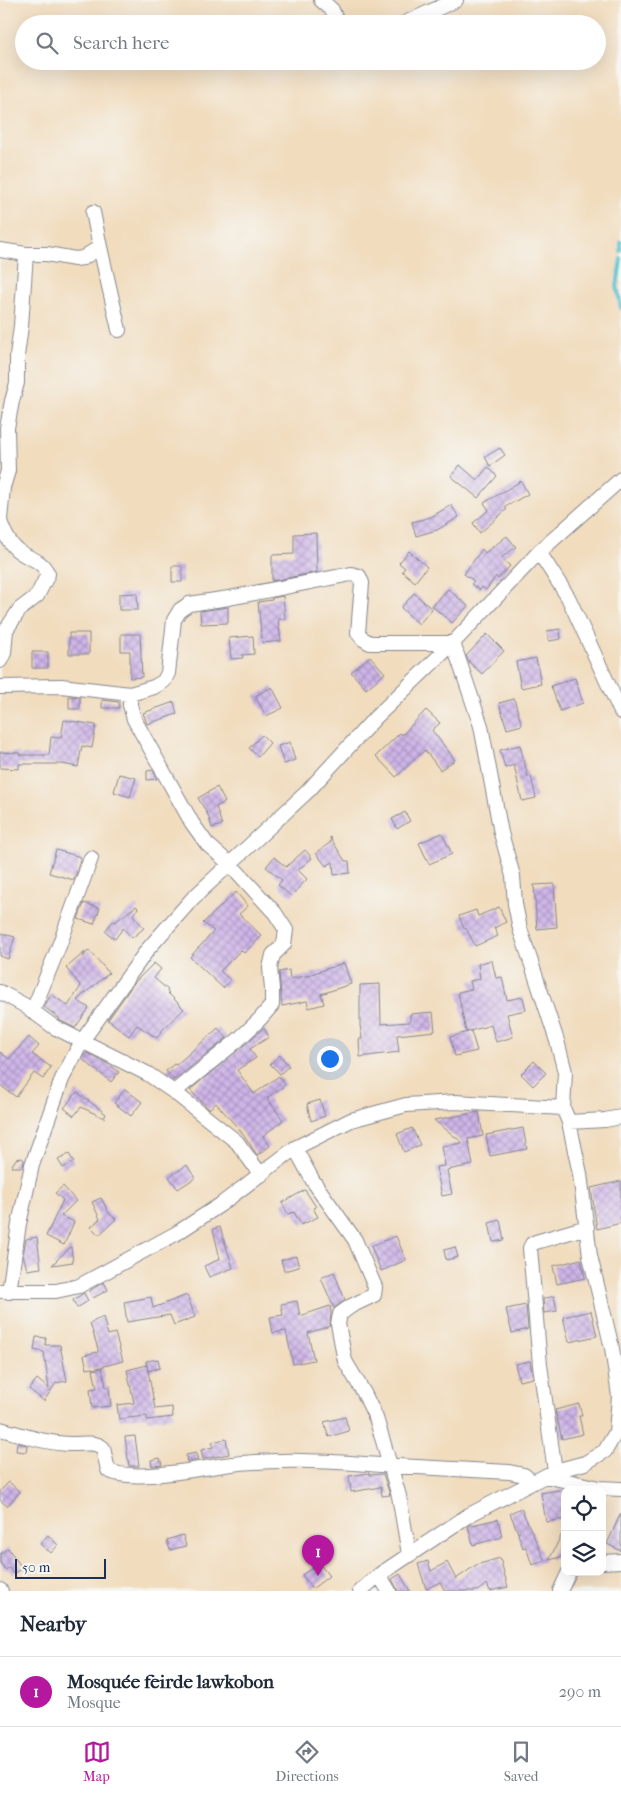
<!DOCTYPE html>
<html lang="en">
<head>
<meta charset="utf-8">
<style>
  body { margin:0; font-family:"IM FELL French Canon",serif; background:#f6f6f7; color:#1f2937 }
  .controls { position:absolute; right:15px; bottom:15px; display:grid; overflow:hidden; border-radius:10px; box-shadow:0 5px 20px #0002 }
  .controls button { width:45px; height:45px; display:grid; place-items:center; padding:0; border:0; border-bottom:1px solid #e0e1e3; background:#fff; color:#1f2937; font:25px sans-serif }
  .scale { position:absolute; left:15px; bottom:12px; width:91px; box-sizing:border-box; padding-left:5px; border:2px solid #1b2f5e; border-top:0; font-size:14px; line-height:18px; white-space:nowrap; color:#1b2f5e; -webkit-text-stroke:4px #f6f6f2; paint-order:stroke }
  .you { position:absolute; left:329px; top:1058px; width:18px; height:18px; margin:-12px; border:4px solid #fff; border-radius:50%; background:#1a73e8; box-shadow:0 0 0 8px #1a73e833 }
  .badge { display:grid; place-items:center; width:32px; height:32px; border-radius:50%; background:#b5179e; color:#fff; font-size:16px; font-weight:700 }
  .pin { position:absolute; translate:-50% -41px; filter:drop-shadow(0 1px 2px #0008) }
  .pin::after { content:''; position:absolute; top:26px; width:18px; height:15px; background:inherit; clip-path:polygon(0 0,100% 0,50% 100%) }
  .list { margin:0; padding:0; list-style:none }
  h2 { display:flex; justify-content:space-between; align-items:center; height:65px; margin:0; padding:0 20px; font-size:21px }
  h2 small { font-size:16px; font-weight:400; color:#747a83 }
  .list li { display:grid; grid-template-columns:32px 1fr auto; gap:15px; align-items:center; box-sizing:border-box; height:70px; padding:0 20px; border-top:1px solid #e0e1e3 }
  .list b { display:block; font-size:19px; white-space:nowrap }
  .list p { margin:0; font-size:16px; white-space:nowrap; color:#747a83 }
  .list em { font-size:16px; font-style:normal; color:#747a83 }
  .icon { flex:none; width:28px; height:28px; fill:none; stroke:currentColor; stroke-width:2; stroke-linecap:round; stroke-linejoin:round }
  .map { position:relative; flex:none; width:621px; height:1591px; overflow:hidden }
  .search { position:absolute; background:#fff; box-shadow:0 5px 20px #0002; left:15px; right:15px; top:15px; height:55px; display:flex; align-items:center; gap:12px; box-sizing:border-box; padding:0 18px; border-radius:28px; color:#747a83; font-size:19px }
  .sheet { height:135px; background:#fff }
  nav { display:flex; justify-content:space-around; align-items:center; box-sizing:border-box; height:70px; border-top:1px solid #e0e1e3; background:#fff; font-size:14px; color:#747a83 }
  nav a { display:grid; justify-items:center; gap:2px }
  nav .on { color:#b5179e }
  .map>svg:first-child { display:block }
  .lines { fill:none; stroke-linecap:round; stroke-linejoin:round }
  .stream { stroke:#58c1d4; stroke-width:4 }
  .building { fill:url(#building-cross-hatch) }
  .street-casing { stroke:#86868e; stroke-width:16 }
  .street { stroke:#fff; stroke-width:14 }
</style>
</head>
<body>
<div class="map">
<svg width="621" height="1591" viewBox="0 0 621 1591">
  <defs>
    <pattern id="building-cross-hatch" width="8" height="8" patternUnits="userSpaceOnUse" patternTransform="scale(1.25)"><rect width="8" height="8" fill="#cfb5e8"/><path d="M0 0l8 8M0 8l8-8" fill="none" stroke="#a794bf"/></pattern>
  </defs>
  <rect width="100%" height="100%" fill="#f6f6f2"/>
  <filter id="ink" filterUnits="userSpaceOnUse"><feTurbulence type="fractalNoise" baseFrequency=".02" numOctaves="2"/><feDisplacementMap in="SourceGraphic" scale="10" xChannelSelector="R" yChannelSelector="G"/><feConvolveMatrix kernelMatrix="1 2 1 2 8 2 1 2 1" color-interpolation-filters="sRGB"/></filter>
  <filter id="wash" filterUnits="userSpaceOnUse"><feTurbulence type="fractalNoise" baseFrequency=".0096" numOctaves="4" result="noise"/><feDisplacementMap in="SourceGraphic" scale="20" xChannelSelector="R" yChannelSelector="G"/><feGaussianBlur stdDeviation="1.12" result="paint"/><feColorMatrix in="noise" values="0 0 0 0 0 0 0 0 0 0 0 0 0 0 0 0 0 1.4 0 .05"/><feComposite in="paint" operator="in"/></filter>
  <g filter="url(#wash)">
    <rect width="100%" height="100%" fill="#f1dcbd"/>
    <g class="lines">
      <path class="stream" d="M621,242V251
        M621,259L617,286L621,308"/>
    </g>
    <g id="blocks">
      <path class="building" d="M500,448L505,455L490,466L485,457Z
        M460,465L477,480L488,467L497,476L478,498L451,476Z
        M521,481L528,494L505,507L507,509L480,533L473,523L489,510L484,503Z
        M451,505L459,517L437,530L416,536L412,522L431,517Z
        M316,533L317,572L272,581V555L294,554V534Z
        M507,536L516,547L501,558L510,566L498,579L496,576L486,590L482,587L480,590L471,584L474,581L464,574L482,549L485,553Z
        M409,551L427,567L415,582L402,571L405,568L399,563Z
        M172,566H182V582H172Z
        M448,589L468,606L452,623L432,606Z
        M137,593L138,610H119V594Z
        M414,593L432,609L419,624L401,608Z
        M283,596L285,619H278L281,641L262,643L258,602L272,600V598Z
        M228,607V623L201,624L200,611Z
        M560,629L561,639L549,641L547,631Z
        M69,633H89V654H69Z
        M121,634H140L142,677L130,678V651H121Z
        M487,634L504,651L482,674L469,662L466,656Z
        M253,636L254,654L242,655L243,658L231,659L229,638Z
        M32,652H48V668H32Z
        M370,656L385,673L366,689L351,672Z
        M536,658L541,684L521,688L516,662Z
        M575,678L583,703L560,711L551,686Z
        M272,687L283,708L266,716L255,696Z
        M69,696L80,697V709H69Z
        M514,699L522,725L507,729L499,703Z
        M102,700L119,702V708H102Z
        M174,702L177,714L147,724L143,713Z
        M426,710L440,723L432,730L455,760L440,770L425,750L396,777L376,756L400,733L402,735Z
        M64,720L96,725L92,748L82,746L78,767L62,764H19V769L0,768V752L20,753L19,755H49L51,737L61,738Z
        M262,735L270,743L258,757L249,748Z
        M290,742L295,760L284,764L278,746Z
        M520,745L528,777L531,776L536,798L522,801L514,765L505,768L500,750Z
        M153,770L157,779L147,780V771Z
        M119,774L136,778L130,797L114,792Z
        M217,787L225,802L216,807L222,825L212,828L208,815L198,798Z
        M405,812L410,821L397,829L392,819Z
        M442,833L452,854L429,864L419,843Z
        M330,837L345,861H349L350,873L334,875L333,862L326,866L316,853L331,842Z
        M56,850L81,857L74,880L49,873Z
        M305,850L312,858L298,870L307,879L291,896L278,885L282,880L266,867L274,857L286,867Z
        M554,884L557,927L537,929L534,885Z
        M236,892L248,906L239,914L262,936L244,953L241,950L220,971L230,980L223,988L190,957L214,931L203,923Z
        M84,903L100,908L94,924L78,919Z
        M136,906L138,908L133,915L144,928L132,938L123,928L115,939L105,931L113,921L115,922Z
        M499,907L506,922L494,928L498,936L475,946L466,928L464,929L459,916L476,910L478,916Z
        M0,933L15,937L8,959L0,956Z
        M89,950L109,973L77,1000L89,1008L75,1028L59,1020V1018L44,1007L51,994L68,1006L81,986L66,968L85,952L83,957Z
        M488,961H492L496,978L502,977L507,1000L523,997L526,1010L507,1014L513,1037L496,1042L491,1025L466,1032L458,992L472,989L470,981L480,979L478,964Z
        M154,963L161,969L154,978L168,990L167,992L184,1009L163,1029L157,1038L137,1025L129,1036L108,1020L134,983Z
        M344,963L351,984L321,994L324,1004L309,1008L307,1001L282,1006L279,972L289,970L290,979L311,975V974Z
        M380,984L381,1024L410,1022V1014L433,1012L435,1031L397,1035L399,1052L360,1057L359,1039H362L360,1025V985Z
        M218,1028L227,1038L174,1080L166,1071L174,1064L176,1065Z
        M264,1028L269,1037L250,1049L256,1058L237,1070L254,1094L279,1076L285,1085L267,1098L283,1120L263,1136L270,1146L257,1155L244,1135L216,1103L209,1109L190,1090Z
        M471,1031L477,1051L455,1056L450,1037Z
        M29,1037L39,1046L32,1054L51,1067L43,1079L34,1073L16,1097L0,1085V1052L9,1059Z
        M87,1053L110,1065L119,1072L111,1082L82,1059Z
        M280,1055L289,1066L280,1074L270,1064Z
        M534,1061L546,1073L533,1086L521,1074Z
        M125,1089L142,1102L131,1116L114,1103Z
        M77,1092L106,1114L104,1118L81,1107L74,1116L64,1108Z
        M320,1100L325,1116L311,1121L307,1104Z
        M479,1112L483,1136L468,1139L473,1165L447,1170L452,1194L442,1196L436,1167L445,1166L442,1146L463,1143L434,1120Z
        M412,1128L420,1145L404,1152L397,1134Z
        M523,1128L527,1149L490,1156L486,1135Z
        M69,1154L74,1162L63,1168L58,1160Z
        M22,1158L24,1160L23,1167H11L16,1159Z
        M187,1165L195,1178L178,1189L169,1177Z
        M621,1181V1223L597,1229L591,1188Z
        M63,1186L76,1201L61,1216L74,1222L64,1245L46,1236L63,1200L55,1193Z
        M305,1190L316,1207L313,1208L318,1217L301,1225L294,1212L288,1214L282,1203Z
        M101,1198L109,1213L116,1219L99,1235L91,1227L100,1219L92,1202Z
        M500,1220L504,1240L493,1242L489,1223Z
        M220,1227L233,1268L209,1277L204,1266L220,1259L213,1229Z
        M396,1236L406,1260L381,1271L371,1246Z
        M37,1237L41,1268L27,1270L23,1254L26,1239Z
        M71,1247L73,1262L52,1265L61,1256Z
        M455,1247L458,1257L446,1260L444,1250Z
        M296,1256L299,1267L284,1271L281,1260Z
        M581,1259L585,1278L557,1284L553,1266Z
        M334,1272L345,1300L334,1308L321,1278Z
        M104,1282L108,1290L93,1298L89,1291Z
        M84,1293L88,1301L77,1308L73,1300Z
        M187,1295L195,1317L174,1325L170,1315L127,1322L124,1302L151,1297L153,1308Z
        M554,1296L557,1311L544,1313L543,1299Z
        M297,1301L300,1316L330,1306L331,1313L330,1326L308,1333L314,1360L293,1364L286,1331L273,1333L270,1317L283,1315L281,1304Z
        M526,1305L528,1329L512,1333L506,1309Z
        M591,1311L597,1336L569,1342L563,1317Z
        M103,1317L108,1335L115,1333L123,1361L93,1369V1368L87,1369L84,1355L98,1352V1349L90,1323Z
        M36,1337L46,1338L45,1345H60L67,1381L56,1383L44,1401L29,1389L37,1379L49,1389L44,1352L34,1350Z
        M158,1359L160,1368L148,1371L146,1361Z
        M530,1361L533,1378L519,1381L515,1364Z
        M147,1365L155,1409L172,1407L173,1417L147,1420V1416L119,1419L117,1405L134,1403L127,1370Z
        M102,1368L106,1387H109L111,1406L92,1408L90,1389L97,1388L93,1370Z
        M579,1404L582,1416H579L583,1434L562,1439L555,1410Z
        M345,1417L349,1431L329,1437L324,1422Z
        M135,1436L139,1466H129L125,1437Z
        M226,1439L229,1454L203,1459L201,1450L213,1447L212,1442Z
        M17,1443L27,1445L26,1452L16,1451Z
        M196,1453L198,1460L187,1462L186,1455Z
        M160,1458L162,1465L152,1466L151,1460Z
        M369,1473V1475L383,1474L390,1495L382,1496L381,1487L351,1492L349,1476Z
        M9,1482L20,1492L7,1506L0,1500V1491Z
        M565,1489V1519L546,1522L541,1493Z
        M521,1508L531,1530L545,1561L532,1565L526,1547L523,1548L518,1534L520,1532L518,1533L510,1513Z
        M621,1513V1551L607,1544Z
        M498,1519L502,1537L473,1545L468,1526Z
        M565,1528V1556L549,1560Z
        M48,1535L58,1545L51,1553L40,1544Z
        M183,1535L186,1546L170,1550L167,1540Z
        M8,1548L22,1568L13,1574L9,1568L5,1570L0,1562V1554Z
        M500,1558L508,1587L490,1591L487,1584L477,1591H445L440,1582L426,1589L418,1564L428,1561L431,1571L447,1562L456,1579L476,1565Z
        M319,1563L329,1576L312,1589L302,1575Z
        M400,1574L410,1591H398L392,1579Z"/>
    </g>
  </g>
  <g filter="url(#ink)">
    <use href="#blocks" fill-opacity="0" stroke="#86868e" stroke-width="1"/>
    <g class="lines">
      <g class="street-casing">
        <path id="street" d="M321,0L332,10L338,24
          M403,24L456,0
          M93,212L100,247
          M0,250L26,254
          M0,520L3,487L8,471L7,428L12,401L17,383V356L21,326L26,254H47L75,259L83,258L100,247L119,330
          M0,521C3,531 10,546 20,552C31,560 41,559 48,574L37,596L20,609L6,630L4,653L0,661
          M539,552L621,479
          M0,687L61,686L130,694V705L134,719L192,823L207,844L231,865L275,913L286,930L284,944L273,955L270,968L272,989V1005L260,1019L238,1040L174,1092
          M130,694L154,687L164,681L168,673L174,620L180,610L189,604L229,598L351,574L359,576L362,583L358,633L363,639L370,643H453L539,552L568,597L621,712
          M0,992L24,1005L54,1027L148,1074L174,1092L237,1142L261,1175
          M33,1010L59,946L91,858
          M569,1122L605,1120L621,1117
          M295,1148L313,1181L355,1240L375,1287L374,1295L351,1306L340,1314L338,1324L345,1361L364,1393L376,1418L383,1441L399,1496L409,1554
          M1,1291H56L79,1286L177,1233L220,1205L295,1148L351,1120L406,1105L455,1102L563,1108
          M9,1292L19,1224L32,1165L62,1079L82,1041L148,949L192,899L308,791L375,718L453,643L481,726L501,833L513,876L515,904L520,929L557,1041L565,1072L563,1108L569,1122L580,1174L590,1256L612,1348L619,1396L616,1432L605,1451L585,1463L555,1471L469,1515L379,1575L360,1591
          M0,1429C24,1435 44,1443 69,1444C80,1445 94,1440 103,1448L108,1470C129,1483 198,1469 224,1465C276,1458 328,1461 380,1465C423,1467 466,1470 509,1472L524,1475L533,1482
          M555,1471L540,1365L530,1248L532,1244L536,1242L587,1227
          M545,1476L599,1488L621,1489
          M602,1562L621,1561
          M379,1575L389,1591
          M0,1590L1,1591
          M560,1591L569,1572"/>
      </g>
      <use href="#street" class="street"/>
    </g>
  </g>
</svg>
<div class="controls">
<button><svg class="icon" aria-label="locate" viewBox="0 0 24 24"><circle cx="12" cy="12" r="6"/><path d="M12 2v4M12 18v4M2 12h4M18 12h4"/></svg></button>
<button><svg class="icon" aria-label="layers" viewBox="0 0 24 24"><path d="M12 4l9 5-9 5-9-5zM3 14l9 5 9-5"/></svg></button>
</div>
<div class="scale">50 m</div>
<div class="you"></div>
<div class="pin badge" style="left:318px;top:1576px">1</div>
<div class="search"><svg class="icon" aria-label="search" viewBox="0 0 24 24"><circle cx="10" cy="10" r="6"/><path d="M15 15l6 6"/></svg>Search here</div>
</div>
<section class="sheet">
<h2>Nearby<small></small></h2>
<ul class="list">
<li><span class="badge">1</span><div><b>Mosquée feirde lawkobon</b><p>Mosque</p></div><em>290 m</em></li>
</ul>
</section>
<nav>
<a class="on"><svg class="icon" aria-label="map" viewBox="0 0 24 24"><path d="M3 6l6-2 6 2 6-2v14l-6 2-6-2-6 2zM9 4v14M15 6v14"/></svg>Map</a>
<a><svg class="icon" aria-label="directions" viewBox="0 0 24 24"><path d="M12 3l9 9-9 9-9-9zM9 14v-3h6M13 9l2 2-2 2"/></svg>Directions</a>
<a><svg class="icon" aria-label="saved" viewBox="0 0 24 24"><path d="M7 4h10v16l-5-4-5 4z"/></svg>Saved</a>
</nav>
</body>
</html>
